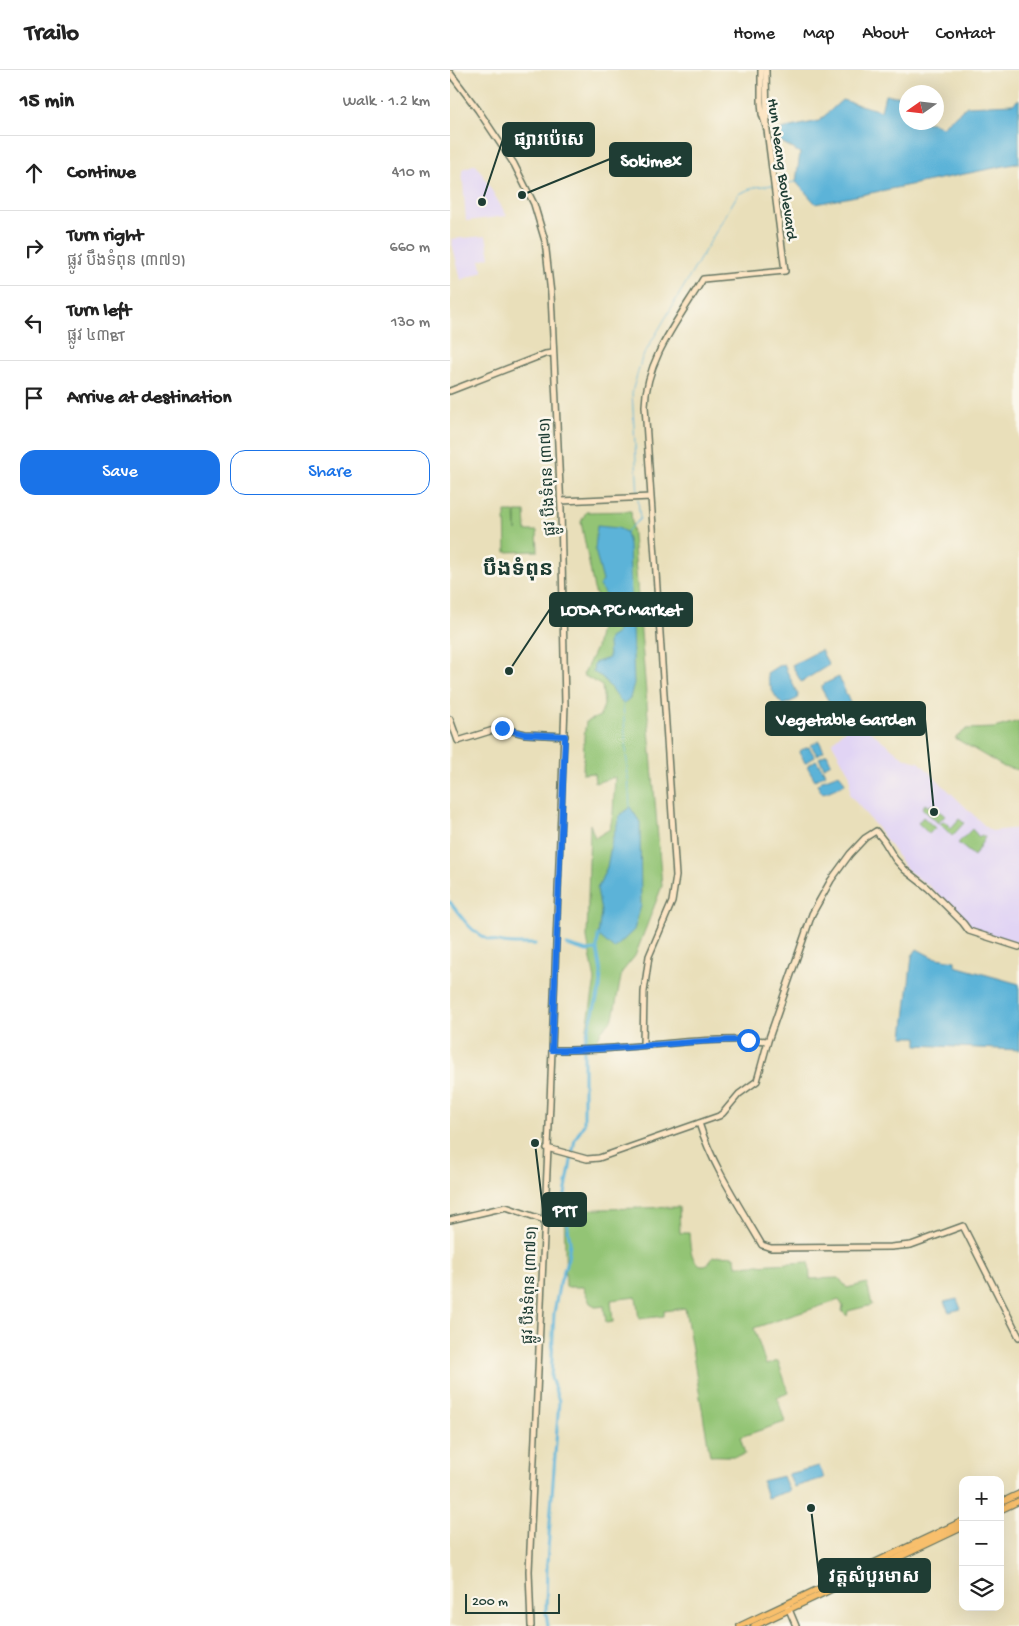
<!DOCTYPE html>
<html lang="en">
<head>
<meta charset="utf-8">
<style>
  body { margin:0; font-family:"Gochi Hand","Noto Sans Khmer",sans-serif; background:#f6f6f6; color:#222 }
  .controls { position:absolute; right:15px; bottom:15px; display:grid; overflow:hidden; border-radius:10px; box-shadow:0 5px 20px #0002 }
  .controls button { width:45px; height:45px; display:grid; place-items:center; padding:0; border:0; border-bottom:1px solid #e0e0e0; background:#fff; color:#222; font:25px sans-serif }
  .compass { position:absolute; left:449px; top:15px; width:45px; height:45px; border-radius:50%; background:#fff; box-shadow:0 5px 20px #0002; rotate:256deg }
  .scale { position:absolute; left:15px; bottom:12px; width:95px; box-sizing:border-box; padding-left:5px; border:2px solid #1f3d34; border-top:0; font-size:14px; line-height:18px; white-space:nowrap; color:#1f3d34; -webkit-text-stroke:4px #fbf7ec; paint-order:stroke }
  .stop { position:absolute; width:15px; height:15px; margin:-11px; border:4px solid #1a73e8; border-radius:50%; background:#fff }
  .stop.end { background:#1a73e8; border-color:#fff; box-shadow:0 1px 5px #0008 }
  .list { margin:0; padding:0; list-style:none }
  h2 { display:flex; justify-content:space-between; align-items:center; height:65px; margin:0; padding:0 20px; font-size:21px }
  h2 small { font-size:16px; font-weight:400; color:#767676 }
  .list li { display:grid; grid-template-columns:32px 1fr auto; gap:15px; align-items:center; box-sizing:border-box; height:75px; padding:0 20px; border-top:1px solid #e0e0e0 }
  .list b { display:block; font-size:19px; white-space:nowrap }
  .list p { margin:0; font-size:16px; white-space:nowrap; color:#767676 }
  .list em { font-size:16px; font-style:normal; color:#767676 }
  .actions { display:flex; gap:10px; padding:15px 20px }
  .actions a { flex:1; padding:11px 0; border:1px solid #1a73e8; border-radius:15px; text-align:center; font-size:18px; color:#1a73e8 }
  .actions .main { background:#1a73e8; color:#fff }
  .icon { flex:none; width:28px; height:28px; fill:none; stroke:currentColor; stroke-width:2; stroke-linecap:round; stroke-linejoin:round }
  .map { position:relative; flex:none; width:569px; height:1556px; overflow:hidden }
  header { display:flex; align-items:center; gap:30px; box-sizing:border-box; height:70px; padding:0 25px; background:#fff; border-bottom:1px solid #e0e0e0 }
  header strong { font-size:24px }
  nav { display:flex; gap:28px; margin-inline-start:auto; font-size:18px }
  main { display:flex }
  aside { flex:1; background:#fff }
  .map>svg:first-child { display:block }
  .built { fill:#e1d4f4 }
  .green { fill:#93c474; stroke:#598054 }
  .water { fill:#5bb3d8; stroke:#3d7886 }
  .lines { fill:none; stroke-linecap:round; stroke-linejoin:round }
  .stream { stroke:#5bb3d8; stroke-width:1 }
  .canal { stroke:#5bb3d8; stroke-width:3 }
  .secondary-casing { stroke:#667663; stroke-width:8 }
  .primary-casing { stroke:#667663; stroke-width:8 }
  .secondary { stroke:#fce5c4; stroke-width:5 }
  .primary { stroke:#f8bf6c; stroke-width:5.5 }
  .route { stroke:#1a73e8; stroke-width:6 }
  .labels { text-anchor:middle; stroke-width:5; stroke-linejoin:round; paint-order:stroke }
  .street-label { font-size:16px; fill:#1f3d34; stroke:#fbf7ec }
  .district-label { font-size:21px; font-weight:bold; fill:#1f3d34; stroke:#fbf7ec }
  .leader { fill:none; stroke:#1f3d34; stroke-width:2 }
  .callout-dot { fill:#1f3d34; stroke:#fbf7ec; stroke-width:2 }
  .callout { fill:#1f3d34; stroke:#1f3d34; stroke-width:2 }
  .callout-label { font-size:18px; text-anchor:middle; font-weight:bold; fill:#fff }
</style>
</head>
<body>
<header>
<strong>Trailo</strong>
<nav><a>Home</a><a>Map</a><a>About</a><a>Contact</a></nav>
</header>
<main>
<aside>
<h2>15 min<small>Walk · 1.2 km</small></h2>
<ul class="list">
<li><svg class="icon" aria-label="ahead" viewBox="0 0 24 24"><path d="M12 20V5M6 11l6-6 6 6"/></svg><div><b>Continue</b></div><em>410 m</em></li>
<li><svg class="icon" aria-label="right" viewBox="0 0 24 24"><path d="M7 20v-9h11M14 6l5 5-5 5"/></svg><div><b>Turn right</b><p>ផ្លូវ បឹងទំពុន (៣៧១)</p></div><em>660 m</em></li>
<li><svg class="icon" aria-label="left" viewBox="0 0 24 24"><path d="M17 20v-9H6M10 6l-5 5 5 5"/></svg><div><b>Turn left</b><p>ផ្លូវ ៤៣BT</p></div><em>130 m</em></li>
<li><svg class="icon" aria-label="arrive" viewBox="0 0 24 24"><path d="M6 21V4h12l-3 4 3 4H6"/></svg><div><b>Arrive at destination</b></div></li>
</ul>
<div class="actions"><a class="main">Save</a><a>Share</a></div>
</aside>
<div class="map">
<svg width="569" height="1556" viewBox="0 0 569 1556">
  <rect width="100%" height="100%" fill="#fbf7ec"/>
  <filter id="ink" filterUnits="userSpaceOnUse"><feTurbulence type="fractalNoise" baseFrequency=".02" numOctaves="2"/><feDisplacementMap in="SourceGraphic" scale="10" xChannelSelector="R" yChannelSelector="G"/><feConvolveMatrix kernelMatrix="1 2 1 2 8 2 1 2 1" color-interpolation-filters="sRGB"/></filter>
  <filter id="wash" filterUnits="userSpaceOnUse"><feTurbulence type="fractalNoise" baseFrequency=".0096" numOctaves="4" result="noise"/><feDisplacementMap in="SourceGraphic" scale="20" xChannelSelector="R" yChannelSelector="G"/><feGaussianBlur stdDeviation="1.12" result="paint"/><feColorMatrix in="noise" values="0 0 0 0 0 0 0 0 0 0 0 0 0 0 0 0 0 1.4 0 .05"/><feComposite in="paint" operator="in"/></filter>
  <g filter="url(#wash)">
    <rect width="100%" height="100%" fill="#e9dfba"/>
    <path class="built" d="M26,94L57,146L16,151L12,99Z
      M36,166L40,187L30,190L33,202L11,210L1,169Z
      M409,652L449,684L457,689L469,692L538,759L542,761L569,758V874L520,859L511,847L496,832L479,816L457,800L430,761L400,725V705L382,673L392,662L403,654Z"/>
    <path class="green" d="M181,441L212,816L185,886L172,902L163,948L151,961L145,976H134L145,910L137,868L140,754L145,768L160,759L163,743L165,707L145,713L144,703L133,704L134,667L136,652L150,646L154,635L152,616L133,605L146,578L153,543L144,519L131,452L136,442Z
      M55,442H65L66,461V442H75L76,461H87L88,481L56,482Z
      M569,651V700L554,697L505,668L517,659L544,658Z
      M475,734L479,737L482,734L495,746L488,753L472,738Z
      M473,747L485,758L479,764L468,753Z
      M509,749L514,753L502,766L490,754L494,751L501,758Z
      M522,759L529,767L531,765L535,767L524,786L508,773Z
      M229,1137L230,1163H239C240,1173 240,1196 254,1195C259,1194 261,1191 263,1187C270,1186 278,1184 285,1187L286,1196L359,1192L360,1209L389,1208L397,1218L417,1213L422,1235L398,1241L397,1246L392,1241L393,1236L389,1230L304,1258L316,1295L328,1291L339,1323L327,1327L335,1352L290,1367L295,1384C283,1388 273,1385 260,1386L235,1238L214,1241V1246L189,1249L186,1227L161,1230L163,1252L156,1253L154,1236L147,1237L140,1233L133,1217H116L114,1140Z"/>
    <path class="water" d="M435,25L456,27L457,52L484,53L492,57L517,36L563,34L569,29V93L366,134L346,112L350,83L330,71L331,59L369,51L392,30L431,41Z
      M147,456L168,458L176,462L179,474L184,613L180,628L173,634L152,607L143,602L144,593L159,588L158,574L159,568L167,563C168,549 158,526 149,516L153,511L145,480Z
      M371,580L379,595L351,612L342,595Z
      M334,595L348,625L347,629L333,635C325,628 318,614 317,603L328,596Z
      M389,607L405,645L400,649L393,651L386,644L371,618L374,614Z
      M369,671L374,681L367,685L361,675Z
      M359,677L365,687L355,693L350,682L351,680Z
      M377,684L381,693L374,697L369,688Z
      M366,690L376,704L365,710L357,696Z
      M389,704L393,709L395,714L377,722L372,723L367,715L373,710Z
      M180,737L190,752L191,836L184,860L164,879L148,865L151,842L147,819L157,797L162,770L170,745Z
      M467,879L482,887L505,891V896L569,914V980L467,975V967H453L462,886Z
      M507,1229L511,1239L499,1242L494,1232Z
      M369,1396L374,1408L344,1417L338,1404Z
      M333,1406L339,1421L317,1428L312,1411Z"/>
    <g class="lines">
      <path class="stream" d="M327,114L346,112
        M188,426L182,322L192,288L288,124L305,117L323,115
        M176,462L190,449L188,430
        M173,634L180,737"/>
      <path class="canal" d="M0,832C10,845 20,861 35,868C50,875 70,874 85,874
        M117,875L137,881L147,880
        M98,1556L96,1543L97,1493L109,1331L101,1308L104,1243L109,1216L118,1188L120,1172L114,1130L125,1069L134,1054V974L150,918L151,902L147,880L148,865"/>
    </g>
  </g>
  <g filter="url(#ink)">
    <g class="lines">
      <g class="secondary-casing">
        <path id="secondary" d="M316,0L317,55
          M0,3L28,40L64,94L84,134L95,171L101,224L111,440L115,635L100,1033L79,1501L81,1556
          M0,321L95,284L103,283
          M111,431L201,427
          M0,649L8,671L50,658L75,664L115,666
          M193,975L194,922L199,886L222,832L226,806L195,336C196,289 229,249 253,209L335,201L317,60L312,44L311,32V0
          M102,980C174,982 245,965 318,971
          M249,1053C262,1095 290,1137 312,1175L321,1178L441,1177L461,1175L513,1156L569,1267
          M97,1078L137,1089L149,1088L269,1046L273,1043L289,1024L307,1011L318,971L362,844L381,810L400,784L415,768L426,761L434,771L445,789L455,800L478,818L513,853L519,861L569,877
          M0,1150L56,1137L94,1150
          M338,1537L346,1556"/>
      </g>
      <g class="primary-casing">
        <path id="primary" d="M550,1433L569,1424
          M550,1440L569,1431
          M290,1556L513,1451
          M304,1556L513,1457"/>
      </g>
      <use href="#secondary" class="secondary"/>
      <use href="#primary" class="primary"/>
    </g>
  </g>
  <g class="lines" filter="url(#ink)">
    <path class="route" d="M52,658L75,664L115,666L102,980C167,982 232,969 298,970"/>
  </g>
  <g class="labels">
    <g class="street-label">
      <text transform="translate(334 99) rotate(82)" y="6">Hun Neang Boulevard</text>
      <text transform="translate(96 407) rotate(-93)" y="6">ផ្លូវ បឹងទំពុន (៣៧១)</text>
      <text transform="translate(78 1215) rotate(-88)" y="6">ផ្លូវ បឹងទំពុន (៣៧១)</text>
    </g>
    <g class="district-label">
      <text x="68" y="505">បឹងទំពុន</text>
    </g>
  </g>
  <path class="leader" d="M32 132L53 69M72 125L160 89M59 601L100 539M484 742L475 649M85 1073L93 1140M361 1438L369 1506"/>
  <g class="callout-dot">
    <circle cx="32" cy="132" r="5"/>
    <circle cx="72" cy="125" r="5"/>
    <circle cx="59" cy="601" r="5"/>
    <circle cx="484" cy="742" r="5"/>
    <circle cx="85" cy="1073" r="5"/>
    <circle cx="361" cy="1438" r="5"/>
  </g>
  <g class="callout">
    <rect x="53" y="53" width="91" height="33" rx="5"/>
    <rect x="160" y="73" width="81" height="33" rx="5"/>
    <rect x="100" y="523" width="142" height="33" rx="5"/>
    <rect x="316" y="632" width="159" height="33" rx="5"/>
    <rect x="93" y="1123" width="43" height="33" rx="5"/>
    <rect x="369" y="1489" width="111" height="33" rx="5"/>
  </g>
  <g class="callout-label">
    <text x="99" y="75">ផ្សារប៉េសេ</text>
    <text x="201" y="96">Sokimex</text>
    <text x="171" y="545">LODA PC Market</text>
    <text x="396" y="655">Vegetable Garden</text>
    <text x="115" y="1146">PTT</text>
    <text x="424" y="1512">វត្តសំបួរមាស</text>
  </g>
</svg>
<div class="controls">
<button>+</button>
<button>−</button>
<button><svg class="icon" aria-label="layers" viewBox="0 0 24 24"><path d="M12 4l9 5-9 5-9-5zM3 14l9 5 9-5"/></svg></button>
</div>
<svg class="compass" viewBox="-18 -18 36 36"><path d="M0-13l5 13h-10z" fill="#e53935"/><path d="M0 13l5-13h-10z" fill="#767676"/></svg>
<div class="scale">200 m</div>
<div class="stop" style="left:298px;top:970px"></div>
<div class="stop end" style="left:52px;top:658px"></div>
</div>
</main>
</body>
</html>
